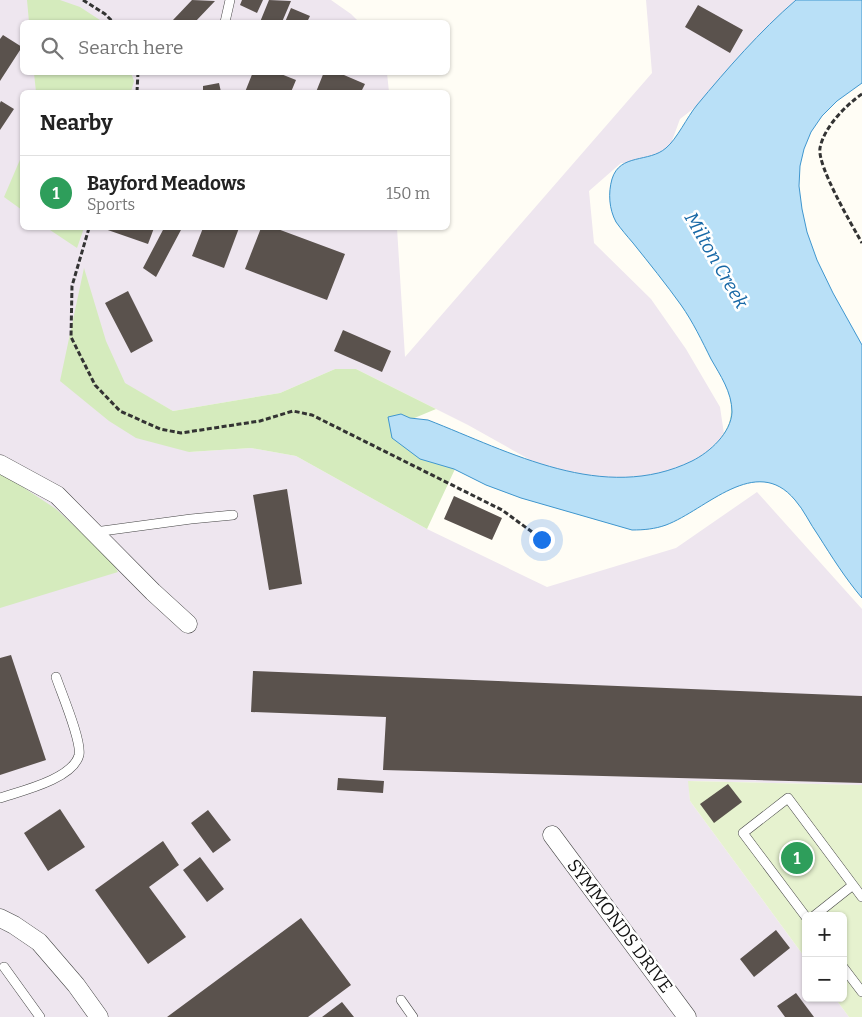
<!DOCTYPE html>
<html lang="en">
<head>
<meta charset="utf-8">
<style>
  body { margin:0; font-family:Bitter,serif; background:#f6f6f6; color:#222 }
  .controls { position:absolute; right:15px; bottom:15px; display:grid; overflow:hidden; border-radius:8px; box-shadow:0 1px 4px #0004 }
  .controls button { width:45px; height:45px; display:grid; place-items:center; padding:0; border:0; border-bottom:1px solid #e0e0e0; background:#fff; color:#222; font:25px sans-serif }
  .you { position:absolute; left:541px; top:539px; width:18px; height:18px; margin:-12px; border:4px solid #fff; border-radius:50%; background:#1a73e8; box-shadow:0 0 0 8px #1a73e833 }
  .badge { display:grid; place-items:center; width:32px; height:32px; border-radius:50%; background:#1a73e8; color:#fff; font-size:16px; font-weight:700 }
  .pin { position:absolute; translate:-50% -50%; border:2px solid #fff; box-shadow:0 1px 5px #0006 }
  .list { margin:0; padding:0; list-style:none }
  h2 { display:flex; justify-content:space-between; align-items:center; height:65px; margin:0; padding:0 20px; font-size:21px }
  h2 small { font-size:16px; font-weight:400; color:#767676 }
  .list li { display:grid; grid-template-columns:32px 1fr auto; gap:15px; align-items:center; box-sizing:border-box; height:75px; padding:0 20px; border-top:1px solid #e0e0e0 }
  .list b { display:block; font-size:19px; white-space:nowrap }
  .list p { margin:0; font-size:16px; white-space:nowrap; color:#767676 }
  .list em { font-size:16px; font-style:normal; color:#767676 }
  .icon { flex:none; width:28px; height:28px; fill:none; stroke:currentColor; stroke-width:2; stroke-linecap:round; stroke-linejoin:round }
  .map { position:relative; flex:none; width:862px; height:1017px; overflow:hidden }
  .search { position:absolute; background:#fff; box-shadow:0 1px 4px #0004; left:20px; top:20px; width:430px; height:55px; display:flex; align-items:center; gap:12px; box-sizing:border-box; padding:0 18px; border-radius:8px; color:#767676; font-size:19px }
  .panel { position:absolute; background:#fff; box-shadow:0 1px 4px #0004; left:20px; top:90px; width:430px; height:140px; border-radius:8px }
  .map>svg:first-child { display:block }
  .industrial { fill:#eee6ef }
  .green { fill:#d5ebbd }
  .pitch { fill:#e6f2cf }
  .water { fill:#b9e0f7; stroke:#3f96cf }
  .building { fill:#5a524d }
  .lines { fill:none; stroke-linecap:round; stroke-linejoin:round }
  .lane-casing { stroke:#444; stroke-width:10 }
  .street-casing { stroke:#444; stroke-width:19 }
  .path { stroke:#333; stroke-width:3; stroke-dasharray:5 2.5; stroke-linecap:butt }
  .lane { stroke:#fff; stroke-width:9 }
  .street { stroke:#fff; stroke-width:18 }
  .labels { text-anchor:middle; stroke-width:5; stroke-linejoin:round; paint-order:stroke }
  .street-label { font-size:18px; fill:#111; stroke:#fff }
  .water-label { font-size:19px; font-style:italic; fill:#1768a6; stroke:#fff }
</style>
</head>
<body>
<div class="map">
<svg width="862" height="1017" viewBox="0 0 862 1017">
  <rect width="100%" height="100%" fill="#fffdf5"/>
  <path class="industrial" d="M0,0H331L351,14L359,22H22V72L387,73L389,92H22V228H397L405,357L652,73L646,0H816L756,60L680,119L662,168L621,163L589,191L594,243L651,299L686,349L720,407L724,434L697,471L666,492L566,480L468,425L356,369H335L280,393L173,411L125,384L189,452L251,448L296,456L427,529L547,587L676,548L757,492L862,609V785L689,781L690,801L806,959V998H835L849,1017H0Z"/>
  <path class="green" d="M27,0H60L80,7L103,22H29Z
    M796,0H862L768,70L862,598C845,578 832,557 818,535C810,524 804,510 795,500C756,453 706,510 666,525C655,529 644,530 632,530L521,498L486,485L455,469L427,529L296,456L251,448L189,452L136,438L109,421L60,381L84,268L106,341L125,383L173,411L280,393L335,369H356L436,409L412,419L428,420C510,452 604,504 692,461C710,452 731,433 731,411C732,392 720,375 711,359C702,341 693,322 681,305C666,284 649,263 633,243C627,236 621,229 616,222C609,209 608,193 612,179C620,153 649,163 666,148C677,139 687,117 697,105C727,69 760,31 796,0Z
    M34,73H131L134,81L131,92H36Z
    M22,155V210L4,197Z
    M47,228H84L77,248Z
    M0,472L56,509L111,560L118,572L0,608Z"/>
  <path class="pitch" d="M688,781L862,785V1017H849L835,998H843V916H806V959L690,801Z"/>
  <path class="water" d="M796,0H862V83L837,101L822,116L811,132L804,149L800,166L799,186L802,209L807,232L817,260L833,293L862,345V598C845,578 832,557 818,535C810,524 804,510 795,500C756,453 706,510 666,525C655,529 644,530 632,530L521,498L486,485L454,469L420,459L392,438L388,417L401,414L410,418L428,420C510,452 604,504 692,461C710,452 731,433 732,412C732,392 720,375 711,359C702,341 693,322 681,305C666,284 649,263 633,243C627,236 621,229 616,222C609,209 608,193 612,179C620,153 649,163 666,148C677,139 687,117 697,105C727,69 760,31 796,0Z"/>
  <path class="building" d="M192,0L215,1L195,22H176L173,20Z
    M242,0H263L257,13L240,5Z
    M269,0L291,1L282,22H260Z
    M698,5L743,30L730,53L685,27Z
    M291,8L310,16L307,22H285Z
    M3,35L22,47L0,81V39Z
    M253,72H276L296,80L291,92H245Z
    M324,72H337L365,84L361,92H316Z
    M219,83L221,92H203V86Z
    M1,101L14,109L0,130V103Z
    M102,228H154L148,244Z
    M164,228H182L156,277L143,268Z
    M203,228H239L224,268L192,256Z
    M261,228H275L345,254L327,300L245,269Z
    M128,291L153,341L131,353L105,303Z
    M343,330L391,351L382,372L334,351Z
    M287,489L302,584L269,590L253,495Z
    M454,496L502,518L492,540L444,519Z
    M11,655L46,760L0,775V658Z
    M253,671L862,696V783L383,770L386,717L251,712Z
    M338,778L384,781L383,793L337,790Z
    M728,784L742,802L714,823L700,804Z
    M60,809L85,847L48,871L24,833Z
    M208,810L231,840L213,853L191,823Z
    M163,841L179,865L149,887L186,937L148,964L95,890Z
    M200,857L224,889L207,902L183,870Z
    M301,918L351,985L308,1017H167Z
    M776,930L790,948L754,977L740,959Z
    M796,993L814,1017H785L777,1006Z
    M342,1002L354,1017H322Z"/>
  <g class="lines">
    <g class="lane-casing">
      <path id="lane" d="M225,22L230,0
        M95,532L191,519L233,515
        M0,798C21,791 73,779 79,755C82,741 61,692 56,677
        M814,916L853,885
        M806,917L743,833L788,798L862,897
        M4,967L40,1017
        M843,967L862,992
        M401,1000L413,1017"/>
    </g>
    <g class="street-casing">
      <path id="street" d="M0,464L57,495L153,592L188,624
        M552,835L687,1017
        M0,918L14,925L39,942L76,985L99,1017"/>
    </g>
    <path class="path" d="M83,0L105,14L113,22
      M137,92L138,72
      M862,94C846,105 824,127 820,148C817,166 852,225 862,243
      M89,228L72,286L71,337L95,385L120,411L160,429L181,433L260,421L293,411L312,415L502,510L539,537"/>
    <use href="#lane" class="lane"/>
    <use href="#street" class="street"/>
  </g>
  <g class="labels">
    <g class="street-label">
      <text transform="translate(620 926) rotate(53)" y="6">SYMMONDS DRIVE</text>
    </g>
    <g class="water-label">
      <text transform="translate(717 260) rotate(60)" y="7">Milton Creek</text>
    </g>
  </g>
</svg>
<div class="controls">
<button>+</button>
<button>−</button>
</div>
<div class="you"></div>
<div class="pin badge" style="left:797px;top:858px;background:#2e9e5b">1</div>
<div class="search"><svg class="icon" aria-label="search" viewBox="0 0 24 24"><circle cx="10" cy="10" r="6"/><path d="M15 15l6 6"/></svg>Search here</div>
<section class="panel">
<h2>Nearby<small></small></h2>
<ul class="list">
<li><span class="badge" style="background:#2e9e5b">1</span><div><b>Bayford Meadows</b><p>Sports</p></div><em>150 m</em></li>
</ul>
</section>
</div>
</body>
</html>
